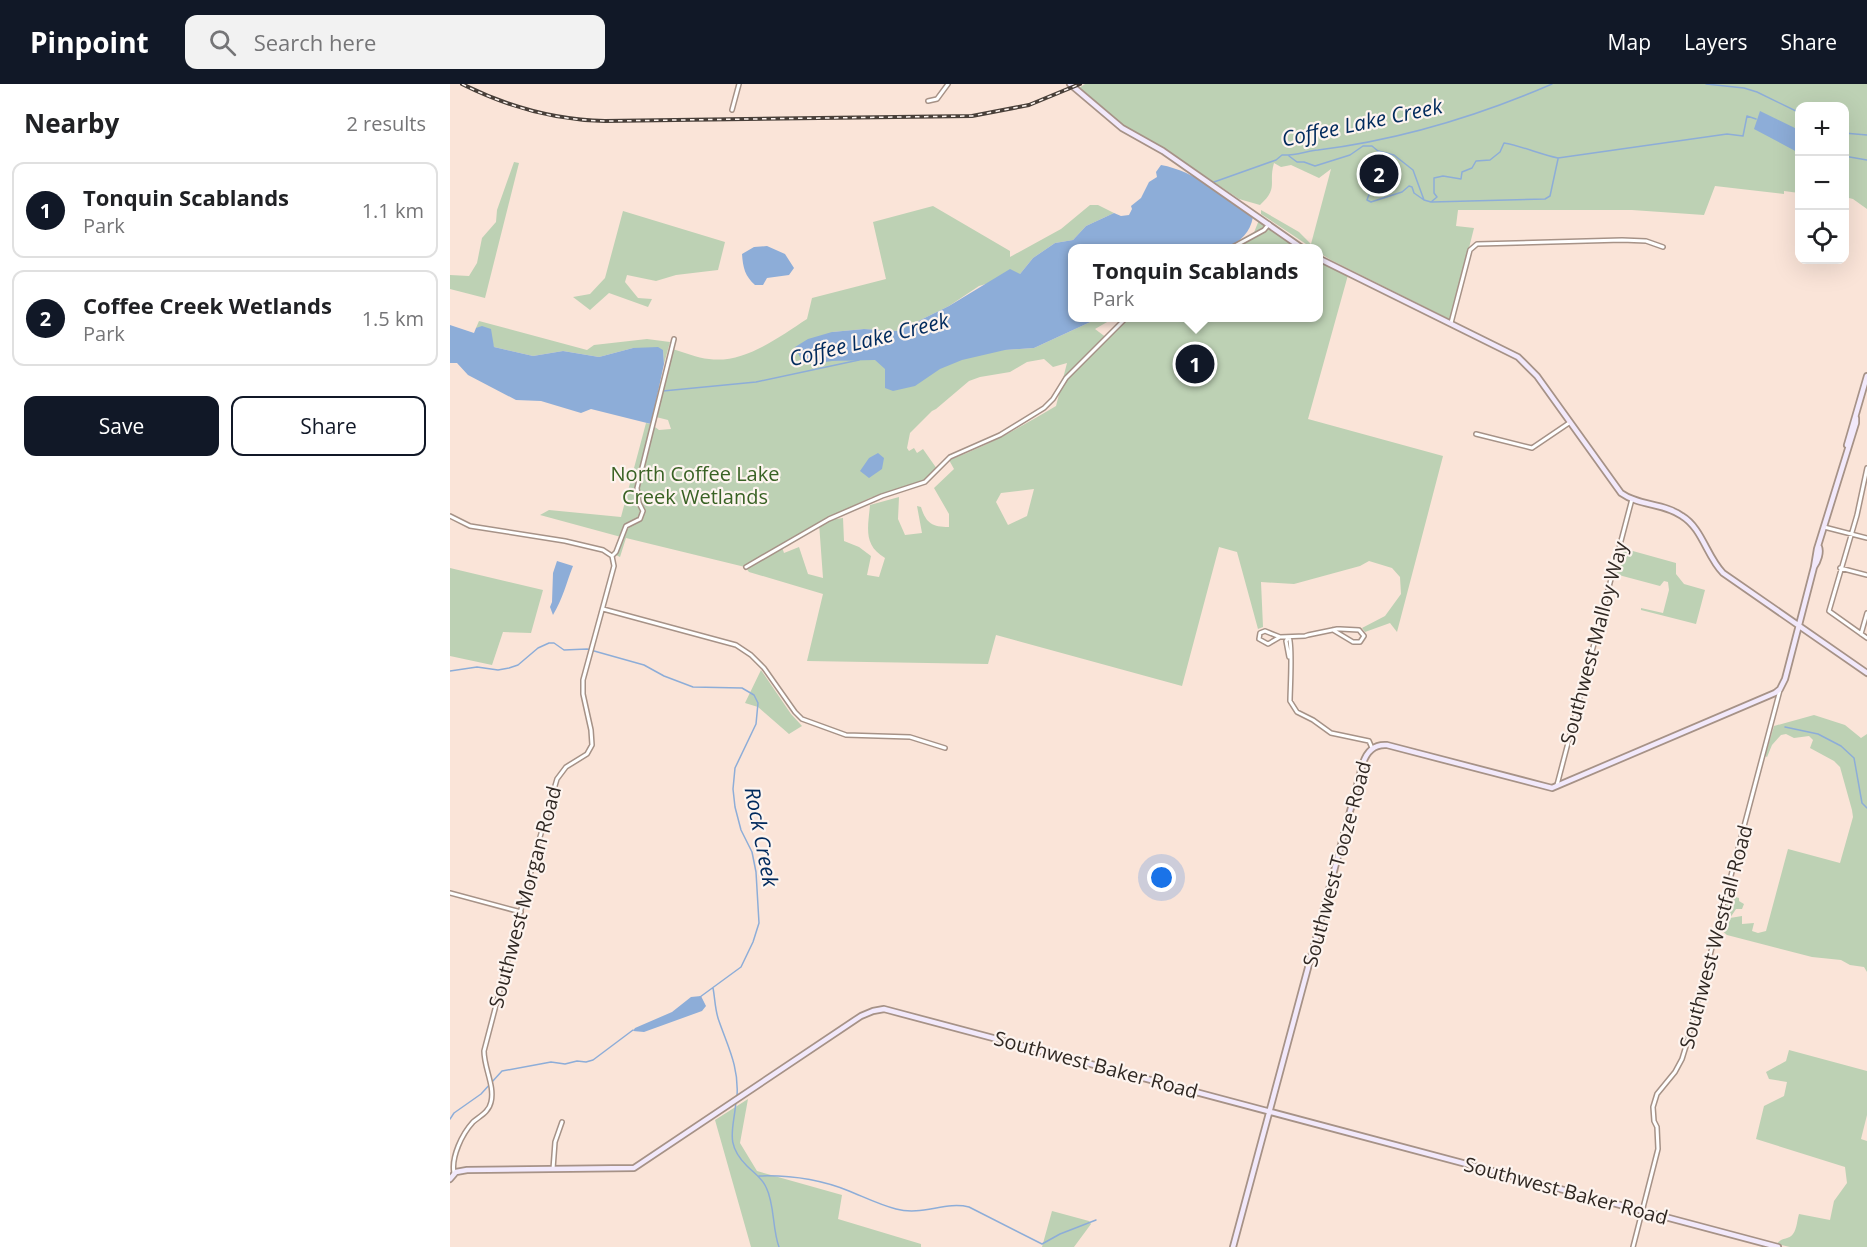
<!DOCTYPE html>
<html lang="en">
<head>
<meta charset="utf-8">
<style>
  body { margin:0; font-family:"Open Sans",sans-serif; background:#f2f2f2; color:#202124 }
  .controls { position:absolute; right:18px; top:18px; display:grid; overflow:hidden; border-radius:12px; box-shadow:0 6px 24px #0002 }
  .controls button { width:54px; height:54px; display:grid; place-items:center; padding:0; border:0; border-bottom:2px solid #e0e0e0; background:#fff; color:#202124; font:30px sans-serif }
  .you { position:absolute; left:712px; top:794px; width:21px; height:21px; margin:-15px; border:4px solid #fff; border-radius:50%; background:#1a73e8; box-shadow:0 0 0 9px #1a73e833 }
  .badge { display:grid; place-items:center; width:39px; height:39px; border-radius:50%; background:#111827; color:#fff; font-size:20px; font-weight:700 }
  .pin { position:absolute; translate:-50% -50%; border:3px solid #fff; box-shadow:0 2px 6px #0006 }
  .popup { position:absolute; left:618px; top:160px; width:255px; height:78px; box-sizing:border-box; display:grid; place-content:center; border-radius:12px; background:#fff; filter:drop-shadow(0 2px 4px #0005); font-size:20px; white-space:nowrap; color:#757577 }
  .popup b { font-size:22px; color:#202124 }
  .popup::after { content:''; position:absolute; left:50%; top:100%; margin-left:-12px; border:12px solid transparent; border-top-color:#fff }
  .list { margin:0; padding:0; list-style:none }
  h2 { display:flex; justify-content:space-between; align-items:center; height:78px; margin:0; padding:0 24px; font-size:26px }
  h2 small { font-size:20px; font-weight:400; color:#757577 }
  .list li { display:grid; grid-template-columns:39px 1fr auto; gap:18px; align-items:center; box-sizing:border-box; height:96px; margin:0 12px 12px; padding:0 12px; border:2px solid #e0e0e0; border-radius:12px }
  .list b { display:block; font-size:22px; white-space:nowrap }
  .list p { margin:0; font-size:20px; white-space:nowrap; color:#757577 }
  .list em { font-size:20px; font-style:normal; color:#757577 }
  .actions { display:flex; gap:12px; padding:18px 24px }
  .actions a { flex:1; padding:14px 0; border:2px solid #111827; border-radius:12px; text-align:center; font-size:21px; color:#111827 }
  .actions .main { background:#111827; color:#fff }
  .icon { flex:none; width:33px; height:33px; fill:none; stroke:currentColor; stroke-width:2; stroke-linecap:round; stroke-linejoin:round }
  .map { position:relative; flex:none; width:1417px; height:1163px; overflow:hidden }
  header { display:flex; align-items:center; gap:36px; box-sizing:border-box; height:84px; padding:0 30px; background:#111827; color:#fff }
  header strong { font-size:28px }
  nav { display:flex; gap:33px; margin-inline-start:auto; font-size:21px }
  .search { width:420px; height:54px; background:#f2f2f2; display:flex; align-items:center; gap:15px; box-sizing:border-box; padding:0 21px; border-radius:12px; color:#757577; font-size:22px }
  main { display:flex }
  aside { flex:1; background:#fff }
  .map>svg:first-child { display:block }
  .green { fill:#bdd1b4; fill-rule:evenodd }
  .water { fill:#8dadd8 }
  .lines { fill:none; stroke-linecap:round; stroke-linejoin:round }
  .stream { stroke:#8dadd8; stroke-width:1.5 }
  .street-casing { stroke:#a69287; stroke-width:6 }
  .secondary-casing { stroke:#a69287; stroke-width:8 }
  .street { stroke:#fff; stroke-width:3 }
  .secondary { stroke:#f2e9fb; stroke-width:4.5 }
  .rail-casing { stroke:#483f39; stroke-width:4 }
  .rail { stroke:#fdf4ef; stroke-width:1.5; stroke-dasharray:4.5; stroke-linecap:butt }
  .labels { text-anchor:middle; stroke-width:4.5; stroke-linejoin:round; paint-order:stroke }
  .park-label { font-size:20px; fill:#396224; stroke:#fdf4ef }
  .street-label { font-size:20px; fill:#302823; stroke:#fdf4ef }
  .water-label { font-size:21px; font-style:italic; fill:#002a5d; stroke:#fdf4ef }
</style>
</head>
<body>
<header>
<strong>Pinpoint</strong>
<div class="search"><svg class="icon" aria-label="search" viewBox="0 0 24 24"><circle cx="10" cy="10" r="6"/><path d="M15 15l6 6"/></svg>Search here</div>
<nav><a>Map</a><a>Layers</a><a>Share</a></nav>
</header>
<main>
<aside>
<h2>Nearby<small>2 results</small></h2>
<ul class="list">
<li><span class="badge">1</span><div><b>Tonquin Scablands</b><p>Park</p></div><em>1.1 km</em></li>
<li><span class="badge">2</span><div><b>Coffee Creek Wetlands</b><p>Park</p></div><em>1.5 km</em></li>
</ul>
<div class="actions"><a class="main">Save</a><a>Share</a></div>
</aside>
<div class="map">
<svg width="1417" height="1163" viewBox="0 0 1417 1163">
  <rect width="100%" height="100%" fill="#fae4d8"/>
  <path class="green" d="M635,0H1417V125L1403,115L1395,113L1394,22H1350L1349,109L1334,107V110L1265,102L1254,131L1182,126H1008L1006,142L1024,144L1001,236L881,176L868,168V164H862L811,130V126L849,148L861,160L881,85L869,94L841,81L831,83L824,79C818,100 829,104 810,121L789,115L706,59L680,45L679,47L629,4Z
    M64,78L69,79L35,214L0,205V191L19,192L27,179L32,154L46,138L47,126Z
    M640,121H648L664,129L636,142L623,156L605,159L583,174L570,190L529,202L499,222L448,247L414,245L382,248V277L584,264L649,234H664L645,245L657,254L675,234H868V175L898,191L858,335L993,372L947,548L940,539L915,548L912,544L935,532L951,510L950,493L942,484L919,477L910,482L844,500L811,498L813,543L808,545L787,468L769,463L732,602L546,551L538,580L357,577L373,510L299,488L295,483L176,454L170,473L166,471L171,453L90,431L99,426L171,433L196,339L201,340L209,346L221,345L218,336L206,333L222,265C234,268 247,274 259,275C294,280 329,253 357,235L362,214L436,195L423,138L483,122L560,167V173L611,145ZM594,275L603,283L617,279L606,322C571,343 537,362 499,376L504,385L484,404L499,430V443C482,443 476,439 471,423L467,422L472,449L455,451L448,435L449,413L420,421C418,444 413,461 435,474L429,493L417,491L421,472L409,463L394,457L393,434L371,437L422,413H429L478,396L487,385L473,365L467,369L464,364L459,367L457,364L460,349L482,327L486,325L519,297L530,293L560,288L577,278ZM584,405L577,432L558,441L546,418L551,409ZM369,439L373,494L358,490L349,463L334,469L332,463Z
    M173,127L275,158L268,186L226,191L206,197L177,191L175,198L188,214L202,215L198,223L159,209L140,226L123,213L140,210L155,194Z
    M809,136L851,164H788L803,151Z
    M29,237L137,266L144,261L197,255L220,258L214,280L213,266L183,264L149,273L113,267L83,272L44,263L42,258L26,244Z
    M1172,464L1226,479V490L1234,500L1255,506L1246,540L1191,526V524L1213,529L1219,506L1218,498L1214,497L1210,502L1165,490Z
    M0,484L93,506L81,549L53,548L42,581L0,572Z
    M311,586L341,630L352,642L339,650L308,623L295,619Z
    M1364,631L1395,641L1411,654L1417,650V888L1414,883L1400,881L1391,876L1362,873L1277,851L1271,846L1278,814L1282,812L1289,814V817L1294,820L1292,825H1286L1280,834L1292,832V840L1304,839L1302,847L1308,849L1316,847L1338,765L1390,779L1403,733L1402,726L1390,683L1384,677L1360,664L1363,656L1359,652L1344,654L1336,650L1331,651L1322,661L1317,673L1315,672L1324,642Z
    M1339,966L1417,987V1031L1411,1055L1417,1057V1163H1340L1327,1160C1331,1153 1339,1156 1343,1150C1347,1145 1347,1136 1349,1130L1380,1136L1384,1117L1397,1099L1395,1083L1306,1055L1314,1022L1334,1012L1337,998L1319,995L1316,988L1336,977Z
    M298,1015L290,1059L307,1087L392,1111L388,1135L471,1160V1163H301L265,1036Z
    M602,1127L639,1137L641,1140L624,1163H592Z"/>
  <path class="water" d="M1310,27L1349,46V69L1304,45Z
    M711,81C745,87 775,113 803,133C800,149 791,156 778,164H622V234H649L584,264L555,266L512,276L490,285L465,302L443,307L435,304V285L425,276L382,277L362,280L351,275L345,263L358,255L382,248L414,245L448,247L499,222L560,185L570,190L583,174L605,159L623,156L636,142L664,129L671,132L679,131L682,125L681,122L691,114L699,98L707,93L706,88Z
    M317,162L335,170L344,184L339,191L317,194L313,201H305C295,192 293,184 292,170L304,163Z
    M0,241L24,249L26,244L32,242L41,245L44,263L83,272L113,267L149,273L183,264L208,263L213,266L214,280L201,340L141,325L131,329L91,317L66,316L18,291L7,279H0Z
    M428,369L434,374L432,385L419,394L410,387L419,374Z
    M107,477L123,482C116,500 113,514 103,531L100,523L102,518L103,489Z
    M251,912L256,922L252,927L194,948L183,947L185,944L222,928L241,913Z"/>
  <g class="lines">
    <path class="stream" d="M1256,0L1294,4L1307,8L1350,29
      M1394,49L1417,51
      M839,72L847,78H854L865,82L900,71L913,62H922L928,67L944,71L963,86L974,116L981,118L987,113L984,109V94L993,92L1011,95L1012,88L1022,84L1026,77L1040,76L1050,68L1054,59C1072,62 1089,70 1108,74L1277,50L1293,52L1297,32L1306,35
      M1394,72L1417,76
      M929,88L935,92C929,102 920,104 917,116L921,118L952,108L959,102L962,103L964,109L974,116
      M764,98L826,76L832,71C845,72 856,67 868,66C948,56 1028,32 1102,0
      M982,118L1095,115L1100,112L1108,75
      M213,307L306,298L409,276
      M0,587L27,583L48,586L59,584L68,581L88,564L99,559H104L114,566L137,565L194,581L214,592L243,603L292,604L304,611L308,619L306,640L285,684L283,705L285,723L291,746L302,768L306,788L309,839L303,858L291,883L250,913
      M1335,643L1368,650L1391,662L1404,674L1412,719L1417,724
      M263,904C265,914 265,927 269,937C278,963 289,983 287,1012
      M286,1017C284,1045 274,1059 297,1082C304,1089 312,1094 316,1103C325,1121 322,1144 329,1163
      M0,1035L4,1029L31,1010L52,987L101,978L115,980L127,977L136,978L143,976L183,946
      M309,1092C340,1091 369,1095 399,1107C414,1113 430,1121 446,1125C473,1132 495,1117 519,1123L592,1160L610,1150L646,1136"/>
    <g class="street-casing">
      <path id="street" d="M478,17L487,15L498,0
        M282,26L289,0
        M781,164L814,146L819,140
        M1001,239L1020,166L1027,160L1172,156L1196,157L1213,163
        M1026,350L1082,364L1119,339
        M1417,384L1407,431L1379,527L1417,554
        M0,432L20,442L115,457L153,466L162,472L164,482L133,596V610L141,646L142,661L137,670L116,683L107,695L90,753L34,967C34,984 45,1002 41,1018C39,1028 30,1032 23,1038C12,1050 1,1073 4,1089
        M1374,443L1417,454
        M162,472L166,468L176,442L190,435L193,427L189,419L187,404L224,255
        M296,483L379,435L432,412L475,398L500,373L550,351L594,324L603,315L616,294L676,234
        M1390,484L1417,491
        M153,525L286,561L301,571L314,584L345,628L352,635L396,651L460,653L495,664
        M815,547L830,553L818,560L809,555L810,549Z
        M1411,550L1417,529
        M830,553L855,552L858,551L887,545H890L909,546L914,552L910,558H903L883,546
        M839,553C843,560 840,606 840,617L847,628L863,636L881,649L919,657L922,664
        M838,554L836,557L839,573
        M1107,701L1182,415
        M0,809L71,828
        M103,1085L105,1058L112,1038
        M1183,1163L1208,1065L1207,1043L1204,1037L1203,1023L1207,1010L1225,988L1232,975L1236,962L1330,606"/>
    </g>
    <g class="secondary-casing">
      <path id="secondary" d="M620,0L672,44L713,67L852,164
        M868,174L1068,273L1087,292L1171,409C1189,422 1214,419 1232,432C1252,444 1257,473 1273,489L1417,589
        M1397,361L1417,292
        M1364,483L1367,465L1406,339V334
        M0,1095L6,1088L17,1086L184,1084L411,932L423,927L434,925L1328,1163
        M783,1163L913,679C917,667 924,660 937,661L1102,704L1325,609L1330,605L1335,595L1364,483C1368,478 1371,468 1369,463"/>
    </g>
    <use href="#street" class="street"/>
    <use href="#secondary" class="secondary"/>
    <g class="rail-casing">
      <path id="rail" d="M12,0C58,23 104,36 155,37L522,32L579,21L630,0"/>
    </g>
    <use href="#rail" class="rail"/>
  </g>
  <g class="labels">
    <g class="park-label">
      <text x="245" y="397">North Coffee Lake<tspan x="245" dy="23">Creek Wetlands</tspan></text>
    </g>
    <g class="street-label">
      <text transform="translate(1144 559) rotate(-75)" y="7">Southwest Malloy Way</text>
      <text transform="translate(887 780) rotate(-75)" y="7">Southwest Tooze Road</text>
      <text transform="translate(75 813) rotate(-75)" y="7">Southwest Morgan Road</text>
      <text transform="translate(1266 853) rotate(-75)" y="7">Southwest Westfall Road</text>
      <text transform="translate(646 981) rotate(15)" y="7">Southwest Baker Road</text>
      <text transform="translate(1116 1107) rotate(15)" y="7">Southwest Baker Road</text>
    </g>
    <g class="water-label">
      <text transform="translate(912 39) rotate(-12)" y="7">Coffee Lake Creek</text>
      <text transform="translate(419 256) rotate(-14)" y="7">Coffee Lake Creek</text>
      <text transform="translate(311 753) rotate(79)" y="7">Rock Creek</text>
    </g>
  </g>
</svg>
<div class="controls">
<button>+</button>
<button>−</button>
<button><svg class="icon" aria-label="locate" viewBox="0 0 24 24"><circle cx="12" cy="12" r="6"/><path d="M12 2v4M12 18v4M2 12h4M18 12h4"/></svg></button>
</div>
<div class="you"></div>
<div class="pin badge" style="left:745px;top:280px">1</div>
<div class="popup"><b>Tonquin Scablands</b>Park</div>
<div class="pin badge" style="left:929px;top:90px">2</div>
</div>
</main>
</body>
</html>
